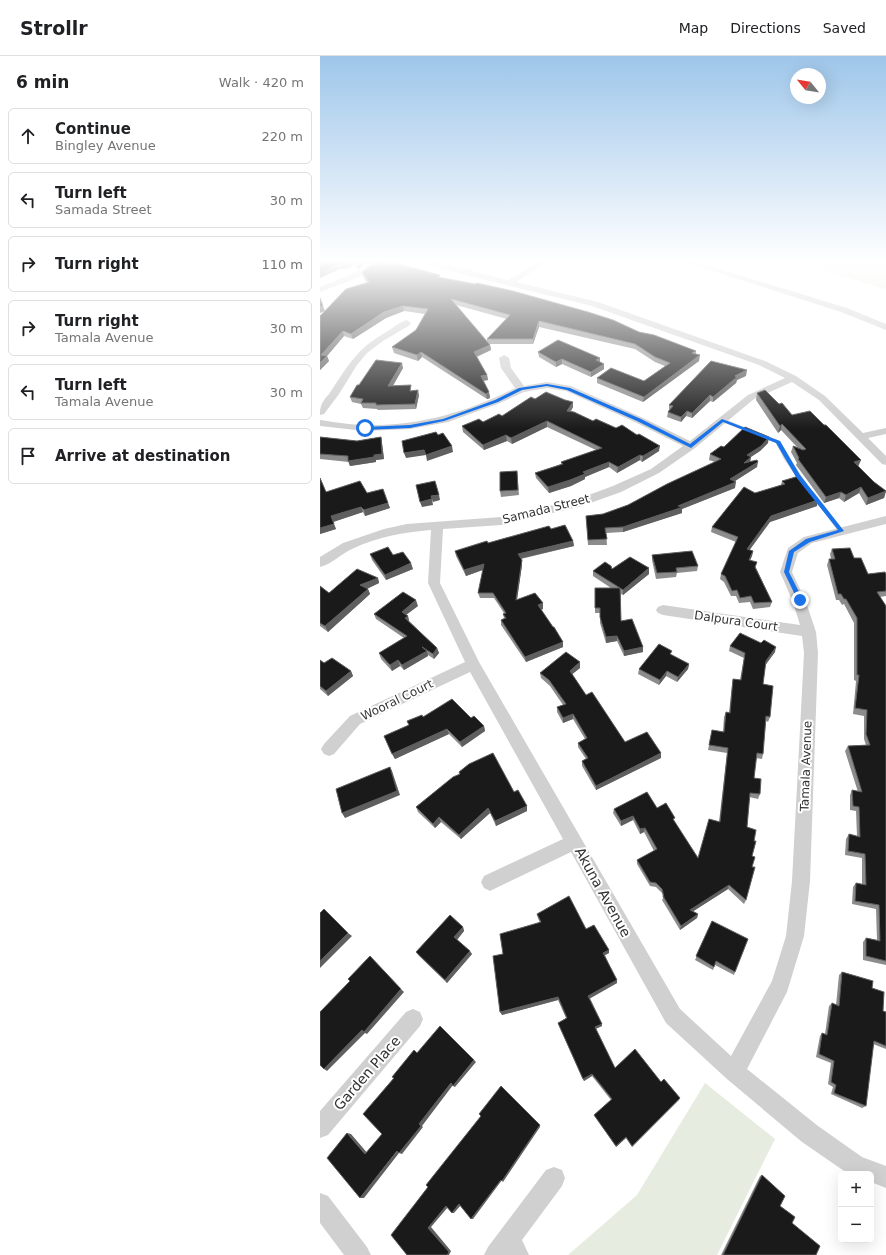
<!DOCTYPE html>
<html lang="en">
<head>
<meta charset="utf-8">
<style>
  body { margin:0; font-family:"DejaVu Sans",sans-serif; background:#f6f6f6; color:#202124 }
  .controls { position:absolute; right:12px; bottom:12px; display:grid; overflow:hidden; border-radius:6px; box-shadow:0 4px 16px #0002 }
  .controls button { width:36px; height:36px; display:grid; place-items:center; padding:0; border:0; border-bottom:1px solid #e0e0e0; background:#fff; color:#202124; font:20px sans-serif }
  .compass { position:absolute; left:470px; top:12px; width:36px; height:36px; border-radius:50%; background:#fff; box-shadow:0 4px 16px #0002; rotate:300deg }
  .stop { position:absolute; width:12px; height:12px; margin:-9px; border:3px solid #1a73e8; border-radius:50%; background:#fff }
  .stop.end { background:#1a73e8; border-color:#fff; box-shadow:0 1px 4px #0008 }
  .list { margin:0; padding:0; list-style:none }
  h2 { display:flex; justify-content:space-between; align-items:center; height:52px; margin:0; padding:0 16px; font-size:17px }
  h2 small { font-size:13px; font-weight:400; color:#757577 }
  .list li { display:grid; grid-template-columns:26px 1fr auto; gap:12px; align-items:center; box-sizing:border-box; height:56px; margin:0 8px 8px; padding:0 8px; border:1px solid #e0e0e0; border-radius:6px }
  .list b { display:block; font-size:15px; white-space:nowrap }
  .list p { margin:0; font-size:13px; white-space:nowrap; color:#757577 }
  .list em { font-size:13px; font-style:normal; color:#757577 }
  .icon { flex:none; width:22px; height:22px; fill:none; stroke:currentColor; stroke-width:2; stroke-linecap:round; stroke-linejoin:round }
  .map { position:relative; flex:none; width:566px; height:1199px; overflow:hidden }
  header { display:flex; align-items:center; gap:24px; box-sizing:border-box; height:56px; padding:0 20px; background:#fff; border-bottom:1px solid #e0e0e0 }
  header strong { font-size:19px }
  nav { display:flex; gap:22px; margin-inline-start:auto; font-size:14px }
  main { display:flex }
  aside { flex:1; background:#fff }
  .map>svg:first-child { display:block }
  .green { fill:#e6ecdf }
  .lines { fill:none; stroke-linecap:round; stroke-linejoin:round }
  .service { fill:#d0d0d0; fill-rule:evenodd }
  .minor { fill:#d0d0d0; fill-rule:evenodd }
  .wall { fill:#8c8c8c; fill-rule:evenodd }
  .shaded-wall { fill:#5f5f5f }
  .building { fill:#1a1a1a; stroke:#5f5f5f }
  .route { fill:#1a73e8 }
  .labels { text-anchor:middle; stroke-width:4; stroke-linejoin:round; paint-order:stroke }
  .street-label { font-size:12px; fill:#333; stroke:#fff }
  .near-street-label { font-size:14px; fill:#333; stroke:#fff }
</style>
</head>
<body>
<header>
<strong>Strollr</strong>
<nav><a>Map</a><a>Directions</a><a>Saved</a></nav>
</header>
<main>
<aside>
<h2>6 min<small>Walk · 420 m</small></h2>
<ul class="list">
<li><svg class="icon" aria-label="ahead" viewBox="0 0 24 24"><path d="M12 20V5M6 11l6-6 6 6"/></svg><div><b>Continue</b><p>Bingley Avenue</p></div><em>220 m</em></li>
<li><svg class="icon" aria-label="left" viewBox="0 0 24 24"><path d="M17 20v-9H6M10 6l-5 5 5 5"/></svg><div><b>Turn left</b><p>Samada Street</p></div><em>30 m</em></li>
<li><svg class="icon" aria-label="right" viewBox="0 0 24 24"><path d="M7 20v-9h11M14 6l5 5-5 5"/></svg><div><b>Turn right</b></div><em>110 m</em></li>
<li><svg class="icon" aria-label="right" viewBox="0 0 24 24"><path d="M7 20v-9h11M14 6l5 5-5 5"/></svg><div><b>Turn right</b><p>Tamala Avenue</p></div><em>30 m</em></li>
<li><svg class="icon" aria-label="left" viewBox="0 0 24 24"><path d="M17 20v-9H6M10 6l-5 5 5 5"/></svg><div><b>Turn left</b><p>Tamala Avenue</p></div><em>30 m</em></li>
<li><svg class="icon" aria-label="arrive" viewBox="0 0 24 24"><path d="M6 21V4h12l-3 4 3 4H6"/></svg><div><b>Arrive at destination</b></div></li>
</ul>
</aside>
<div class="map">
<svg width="566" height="1199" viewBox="0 0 566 1199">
  <rect width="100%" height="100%" fill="#fff"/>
  <path class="green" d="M471,205H566V233Z
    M385,1027L455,1083L397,1199H248L317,1139Z"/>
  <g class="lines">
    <path class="service" d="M402,362L434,375L435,376L434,377H430L400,365L399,364Z
      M441,377L460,385L470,403L487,428L486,429H482L464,403L456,387L439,380V378Z
      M492,435L494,436L523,474L524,475L523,476H519L490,438L489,437Z"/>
    <path class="minor" d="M53,205H62L40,221L0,236V231L34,217Z
      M103,205H114L188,224L220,205H229L196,226L278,246L445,305L476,320L505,340L543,377L566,372V378L548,382L566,400V409L562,408L499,344L472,326L434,343L375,392L339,417L301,436L262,450L181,469L123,473L120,527L159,606L360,953L411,1000L452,925L466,880L472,825L484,597L482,580L343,559L338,557L336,554L338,551L343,549L480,569L473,546L460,516L468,492L484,481L566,460V468L492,487L478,497L472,516L486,546L496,576L498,597L490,825L484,880L467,936L427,1013L498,1070L542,1101L566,1110V1132L551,1126V1118L527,1117L482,1086L407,1023L346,967L251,796L176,832L170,835L164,832L161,826L164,820L243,783L150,616L40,668L14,698L9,700L4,698L1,693L4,688L30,660L145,606L108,527L111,474C84,476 57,481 32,493C21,498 12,508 0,511V501L23,487L64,473L87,468L181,461L255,444L293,430L331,413L363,390L315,366L246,335L227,332L204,336L180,347L128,366L90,373L45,375L0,370V364C15,366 31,369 46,369C100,370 147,356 195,332L181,312L179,302L184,299L189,302L191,312L204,330L227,326L251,330L323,362L370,385L428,339L465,322L439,309L272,250L121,213Z
      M361,205H373L527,252L566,268V274L521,256Z
      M87,264L91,267L90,269L63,285L47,297L37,309L19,338L4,358L0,359C0,344 6,344 13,332C31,305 39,291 68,275C74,271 80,266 87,264Z
      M93,953L100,956L103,963L100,970L8,1079L0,1082V1055L86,956Z
      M234,1111L242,1114L245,1122L242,1130L202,1184L209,1199H164L168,1191L226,1114Z
      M0,1137L8,1140L47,1191L51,1199H24L0,1167Z"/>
  </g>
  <path class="wall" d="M0,205H46L47,207L38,213L34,208L29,212L20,213Z
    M42,216L120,219V222L319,276L376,295V298L379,305L323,346L277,327V322L324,325L345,310L335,306L315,293L219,271L213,288H170L171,294L157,301L167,319L168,324L163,325L169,336L170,342L167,343L102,301L98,305L74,297L72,291L96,274L105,258L84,255L66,262L33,283L24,280L7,300L9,305L0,314V260L47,227L43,221ZM136,249L187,263L167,283V285Z
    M218,296L280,302V306L284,308V313L271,321L242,308L236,311L219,301Z
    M83,312L73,330L93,335L99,339L96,353L58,354L57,353L43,352L41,348L32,346L30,341L39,329Z
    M426,320L417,324L416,327L393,346L390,345L372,362L366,360L361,366L347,361L348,356L349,354V349Z
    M437,337L459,348L472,359L538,410L554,426L566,435L564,442L546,449L539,437L524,446L519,442L504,447L476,409L477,407L471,396L473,390L477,391L461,374L458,377L436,344Z
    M215,343L245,344L253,346V351L251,355L339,395L322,406L320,404L297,417L289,411L265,421V423L251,430L229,437L216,422L215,417L241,408V406L276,394L227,371L192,388L187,385L164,394L143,376L142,370L163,366L182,360Z
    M0,381L37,385L61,381L62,387L64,403L56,404V406L30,410L29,406L0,403Z
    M448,387L440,395L431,401L430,406L437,411L414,425L415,432L362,453V457L303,476L286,477L287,489H268L266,460L283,458L308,449L395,406L389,404L390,398L404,391Z
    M197,415L199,439L181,441L180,435Z
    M0,422L6,436L47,437L68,447L70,452L45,460L43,456L13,466L16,473L0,478Z
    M462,425L497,450L450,466L429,494L433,495L432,500L430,504L436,512L452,546L450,551L433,553L430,546L419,547L416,540H411L404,526L400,523L401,518L416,486L391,476L392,471L435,437L461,429Z
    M231,473L253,485L254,490L201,503L202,509L197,544L223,547V553L221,554L243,591L206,606L181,569V564L184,562L183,558L184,557L174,542H160L158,537L163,514L146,520L136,500L135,495Z
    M512,493L534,502L548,518H566V540L560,541L566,550V909L543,904V886L546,882L557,884L556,853L532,848L533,831L536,827L542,829V802L525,799L526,783L529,778L537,780L536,755L530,754V739L532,734L538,736L525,695L528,690L546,689L544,683V660L533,658L536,625L534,624V567L524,548L522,549L519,544H516L507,509L509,503H511L510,498Z
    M50,498L73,499L93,513L66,524L52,504Z
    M332,499L378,510L377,515L357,517L356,521L336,523L332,504Z
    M292,513L329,518L303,539L301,538V565L323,591V596L304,600L297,585L286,587L280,567V557H275V532H291L273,520V515Z
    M58,522L59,527L47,533H48L50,538L8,576L0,570V530L9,537Z
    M98,550L86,559L88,560L89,565L117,592L119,597L114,603L108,599V600L84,614L80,610L72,615L61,603L59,597L84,582L56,563L54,558Z
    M410,590L455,596L445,609L443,628L450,661L448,666L446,665L443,698L442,703L436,702L434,722L440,738L438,743L429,741L427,771L434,785L432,800V811L426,844L424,848L408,833L373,855L378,858L377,862L360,874L342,844L343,842L342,837L336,831L330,830L317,808V804L334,795L324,776L320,778L313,764L301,770L293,757L294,753L337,752L354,765L378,802L399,766L407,697L388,694L392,674L403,676L404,661L406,656L409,657L412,629L413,623L420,624L424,602L409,595Z
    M352,599L369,608L368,613L357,626L346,620L339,629L318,618L319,613Z
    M0,604L4,607L31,615L33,620L8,640L0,633Z
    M260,612L252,618L266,639L305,686L341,697V702L276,734L262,710V705L266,703L258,691V687L265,683L253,663L243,667L237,656V651L243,649L230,630L221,622L220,617Z
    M151,662L164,670L165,675L142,691L129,678L75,703L64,680L89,669Z
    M194,736L207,750V755L176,770L170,757L141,783L121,766L115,772L98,756L96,751Z
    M217,858L266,873L289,894V897L285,899L297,927L270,942L282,968V970L276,973L295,1012L341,1026L360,1042L312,1091L306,1082L296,1091L275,1060L274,1059L291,1044L272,1020L264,1025L239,970L238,967L246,962L238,944L182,959L183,898L220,867L218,862Z
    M392,865L415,916L414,919L395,909L393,914L375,904Z
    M143,871L144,875L137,884L152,898L127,927L99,900L96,896Z
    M522,916L552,932L563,955L566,956V993L553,988L546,1050L542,1052L511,1038L513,1031L508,1028L511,1007L496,1001L500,980L502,977L505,978L509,950L512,947L516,949L519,919Z
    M442,1119L460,1150L496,1199H401L440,1120Z"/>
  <path class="shaded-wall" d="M30,205H34V208L29,212L20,213L0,222V217L19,208Z
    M41,205H46L47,207L38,213L36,208Z
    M3,250L5,255L0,257V251Z
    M83,250L84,255L66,262L33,283L31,278L64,256Z
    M219,265V271L213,288V283Z
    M23,275L24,280L7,300L9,305L0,314V307L1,299Z
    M170,289L171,294L155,301L154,296Z
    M101,296L102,301L98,305L97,299Z
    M380,299L379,305L323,346L324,341Z
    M280,302V307L276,304Z
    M242,303V308L236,311V306Z
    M82,307L83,312L69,336L68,330Z
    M284,308V313L271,321V316Z
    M427,314L426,320L417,324L416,327L393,346V341L415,320Z
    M167,319L168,324L161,325V320Z
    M98,334L99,339L96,353L95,348Z
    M169,336L170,342L167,343L166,338Z
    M390,339V345L372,362V357Z
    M253,346V351L248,360L247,355Z
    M367,355L366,360L361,366V361Z
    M227,365V371L192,388L191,382Z
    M462,368L461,374L458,377L460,370Z
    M186,379L187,385L164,394L163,389Z
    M61,381L62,387L64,403L56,404V406L30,410L28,405L54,399Z
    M449,381L448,387L440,395L426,404L427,399Z
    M132,390L133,396L107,405L106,399Z
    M340,390L339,395L322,406L323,400Z
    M104,394L106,399L86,402L84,397Z
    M320,399V404L297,417L298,411Z
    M431,401L430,406L424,407Z
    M541,404L538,411L534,406Z
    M289,406V411L265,421V423L251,430L229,437L228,431L263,416Z
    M438,406L437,411L409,429L410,423Z
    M416,426L415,432L362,453V457L303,476V471L358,450Z
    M541,431L539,437L524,446L526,439Z
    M566,435L564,442L546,449L548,442Z
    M521,436L519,442L504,447L506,441Z
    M119,439L120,444L113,446L111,440Z
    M112,443L113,449L102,451L100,446Z
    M498,444L497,450L450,466L426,499L427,493L451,460Z
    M68,447L70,452L45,460L44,454Z
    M41,451L43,456L13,466L11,460Z
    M14,468L16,473L0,478V472Z
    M253,485L254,490L198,503V498Z
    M433,495L432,500L428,509L429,504Z
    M202,504V509L196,550V544Z
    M91,507L93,513L66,524L65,519Z
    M164,508L165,513L146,520L144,514Z
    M329,512V518L303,539V534Z
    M58,522L59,527L42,535L40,529Z
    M48,533L50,538L8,576L5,570Z
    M96,544L98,550L83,561L82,556Z
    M223,547V553L218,555V549Z
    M88,560L89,565L87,567L85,562Z
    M297,580V585L286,587V581Z
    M243,586V591L206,606L205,601Z
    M323,591V596L304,600V595Z
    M456,591L455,596L444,611L446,605Z
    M117,592L119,597L114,603L113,598Z
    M107,595L108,600L84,614L82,609Z
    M78,604L80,610L72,615L70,609Z
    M260,606V612L250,620V615Z
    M369,608L368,613L357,626L358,621Z
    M31,615L33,620L8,640L6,635Z
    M347,615L346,620L339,629L340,624Z
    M253,658V663L243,667V662Z
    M164,670L165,675L142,691L140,686Z
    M127,673L129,678L75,703L72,698Z
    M341,697V702L276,734V730Z
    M70,711L72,715L80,739L25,762L22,757Z
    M207,750V755L176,770L175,765Z
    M168,752L170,757L141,783L139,779Z
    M313,760V764L301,770V765Z
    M119,761L121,766L115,772L113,768Z
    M325,772L324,776L320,778V773Z
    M409,829L408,833L369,858L370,854Z
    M378,858L377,862L360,874L361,870Z
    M143,871L144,875L136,885L134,881Z
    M28,877L32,880L0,912V905Z
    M289,894V897L283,900V897Z
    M150,895L152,898L127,927L125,924Z
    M297,924V927L269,943L268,940Z
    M81,933L84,936L47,978L45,977L7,1015L4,1013Z
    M238,941V944L182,959L180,956Z
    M282,968V970L275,973V971Z
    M154,1004L156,1006L135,1031L133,1030Z
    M272,1018V1020L264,1025L263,1023Z
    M131,1027L133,1029L102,1070L103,1071L82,1098L79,1097L44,1142H40Z
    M360,1042L359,1044L312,1091V1090Z
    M220,1069V1071L183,1126L182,1125Z
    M27,1077L31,1078L49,1099L45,1098Z
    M306,1081V1082L296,1091V1090Z
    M181,1124H182L153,1163H151Z
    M139,1148L141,1149L134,1157H132Z
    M126,1150L128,1151L111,1171L131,1195L129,1199H127L108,1172Z"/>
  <path class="building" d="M0,205H30L28,207L19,208L0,217Z
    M34,205H41L36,208Z
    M57,205L79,208L120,219L118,221L155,228L157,227L193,235L268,256L293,264L319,276L334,279L376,295L372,297L380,299L324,341L277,322L291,312L324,325L350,307L335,301L315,288L219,265L213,283H167L190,259L131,243L170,289L154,296L167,319L161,320L169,336L166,338L101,296L97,299L72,291L96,274L108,253L83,250L64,256L31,278L23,275L1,299L7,300L0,307V260L26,233L49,226L42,216Z
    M0,242L3,250L0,251Z
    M238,284L280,302L276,304L284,308L271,316L242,303L236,306L218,296Z
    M56,304L82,307L68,330L91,329L90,335L98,334L95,348L56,349V347H41L43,343L30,341L37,329H39Z
    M391,305L427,314L415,320L417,321L393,341L390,339L372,357L367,355L361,361L348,356L353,350L349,349Z
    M445,334L459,348L462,347L472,359L490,355L504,369H506L541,404L534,406L554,426L566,435L548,442L541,431L526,439L521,436L506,441L478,403L479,402L473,390L483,394L486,393L462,368L460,370L437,337Z
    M226,336L245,344L253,346L247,355L254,356L273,365L276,363L296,372L302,369L317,379L319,378L340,390L323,400L320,399L298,411L289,406L263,416L265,418L250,424L228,431L215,417L243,408L241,406L282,392L227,365L191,382L186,379L163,389L142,370L159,363L163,366L179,358L182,360L211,341L215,343Z
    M425,371L449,381L441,390L427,399L431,401L424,407L437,404L438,406L410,423L416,426L358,450L363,451L303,471L285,472L287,483L268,484L266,460L283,458L308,449L347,428L401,403L390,398L401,390L404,391Z
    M116,376L118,379L123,377L132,390L106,399L104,394L84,397L82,385Z
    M0,381L37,385L61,381L62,398L54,399V401L28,405V400L0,398Z
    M197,415L198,434L180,435V416Z
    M479,420L498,444L451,460L427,493L433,495L429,504L437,506L435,511L452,546L434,547L431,540L420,542L417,534L412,535L405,520L401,518L418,481L392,471L424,431L435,437L465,428L462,425Z
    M0,422L6,436L40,425L47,437L63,433L68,447L44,454L41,451L11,460L14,468L0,472Z
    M115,425L119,439L111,440L112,443L100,446L96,429Z
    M245,469L253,485L198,498L202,504L196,544L215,537L223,547L218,549L233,571H234L243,586L205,601L181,564L186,562L183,558L186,557L173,537H158L164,508L144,514L135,495L167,485L168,487L229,470L231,473Z
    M68,491L73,499L83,496L91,507L65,519L50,498Z
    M530,492L534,502H541L548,518L565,516L566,518V535L557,536L566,550V905L546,900V882L560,885L559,849L535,845L536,827L546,829L545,798L528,795L529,778L540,781L539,751L533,750L532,734L542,736L528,690L550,689L546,678L547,654L535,652L539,619H537V562L526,543H524L521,538H518L509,503H515L512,493Z
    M372,495L378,510L356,512L357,516L337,517L332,499Z
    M310,501L329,512L303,534L300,532L301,565L312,563L323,591L304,595L297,580L286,581L280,561V552H275V532H300L273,515L285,506L291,510L292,513Z
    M37,513L58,522L40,529L48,533L5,570L0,567V530L9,537Z
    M83,536L96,544L82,556L88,560L85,562L117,592L113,598L102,591L107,595L82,609L78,604L70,609L59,597L87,580L54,558Z
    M420,577L441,587L444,584L456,591L446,605L443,628L453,630L450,661L446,660L443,698L437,697L434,722L441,723L440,738L430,737L427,771L436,774L434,785H436L432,800L435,801L432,811H435L426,844L409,829L370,854L378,858L361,870L343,840L344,841L342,833L336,827L330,826L317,804L337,793L325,772L320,773L313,760L301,765L294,753L327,736L337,752L346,747L355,762L353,763L378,802L389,763L400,766L408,692L389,689L392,674L404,676L406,656L410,657L413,623L421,624L425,597L410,590Z
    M339,588L352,595L350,598L369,608L358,621L347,615L340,624L319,613Z
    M246,596L260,606L250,615L266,639L272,636L305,686L327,676L341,697L276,730L262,705L268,702L258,687L267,682L253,658L243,662L237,651L246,648L229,624L220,617Z
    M12,602L31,615L6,635L0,630V604L4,607Z
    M132,643L151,662L154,660L164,670L140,686L127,673L72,698L64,680L89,669L87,665L102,659L103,661Z
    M173,697L194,736L198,734L207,750L175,765L168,752L139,779L119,761L113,768L96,751L133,721L140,718L139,716L149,708Z
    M70,711L77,735L22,757L16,733Z
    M249,840L266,873L274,869L289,894L283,897L297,924L268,940L282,968L275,971L295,1012L315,993L341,1026L344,1023L360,1042L312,1090L306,1081L296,1090L274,1059L292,1043L272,1018L263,1023L238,967L247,962L238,941L180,956L173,900L183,898L180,878L221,866L217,858Z
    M4,853L28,877L0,905V857Z
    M130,859L143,871L134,881L150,895L125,924L96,896Z
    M392,865L428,883L415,916L396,905L394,911L376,900Z
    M50,900L81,933L44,976L42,974L4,1013L0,1009V956L30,925L28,923Z
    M522,916L553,925L552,932L564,936L563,955L566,956V990L554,985L546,1050L514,1037L516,1029L511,1026L514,1005L499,998L502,977L507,979L512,947L519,950Z
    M120,970L154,1004L133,1030L131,1027L99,1068L101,1070L79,1097L77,1095L40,1142L7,1102L27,1077L45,1098L62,1078L43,1058L74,1022L72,1021L94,994L97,997Z
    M181,1030L220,1069L182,1125L181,1124L151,1163L139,1148L132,1157L126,1150L108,1172L129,1196L127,1199H87L71,1179L108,1131L106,1129L161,1060L159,1058Z
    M442,1119L465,1140L460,1150L475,1161L472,1167L500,1190L496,1199H403Z"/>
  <linearGradient id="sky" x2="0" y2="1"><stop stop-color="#9ec6ea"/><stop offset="0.55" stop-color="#fff"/><stop offset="1" stop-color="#fff" stop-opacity="0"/></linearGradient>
  <rect width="566" height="373" fill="url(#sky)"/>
  <path class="route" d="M227,328L250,332L321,363L370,388L402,363L460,385L480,419L524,475L490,486L474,496L469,516L483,544L482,545H478L464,516L469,495L486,483L518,474L476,421L456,387L403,366L371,392L317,365L247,334L227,330L202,334L178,346L124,365L90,372L45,374L43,372L45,371L90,369L123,363L175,344L199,332Z"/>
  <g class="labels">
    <g class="street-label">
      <text transform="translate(226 453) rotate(-14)" y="4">Samada Street</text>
      <text transform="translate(416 565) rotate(8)" y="4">Dalpura Court</text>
      <text transform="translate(77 644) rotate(-26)" y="4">Wooral Court</text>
      <text transform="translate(486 710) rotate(-88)" y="4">Tamala Avenue</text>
    </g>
    <g class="near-street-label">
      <text transform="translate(283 836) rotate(61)" y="5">Akuna Avenue</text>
      <text transform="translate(47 1017) rotate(-49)" y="5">Garden Place</text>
    </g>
  </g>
</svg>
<div class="controls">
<button>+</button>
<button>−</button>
</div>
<svg class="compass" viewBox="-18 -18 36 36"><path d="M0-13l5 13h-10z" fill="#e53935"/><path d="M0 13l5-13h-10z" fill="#757577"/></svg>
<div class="stop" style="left:45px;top:372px"></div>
<div class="stop end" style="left:480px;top:544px"></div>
</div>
</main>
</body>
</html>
